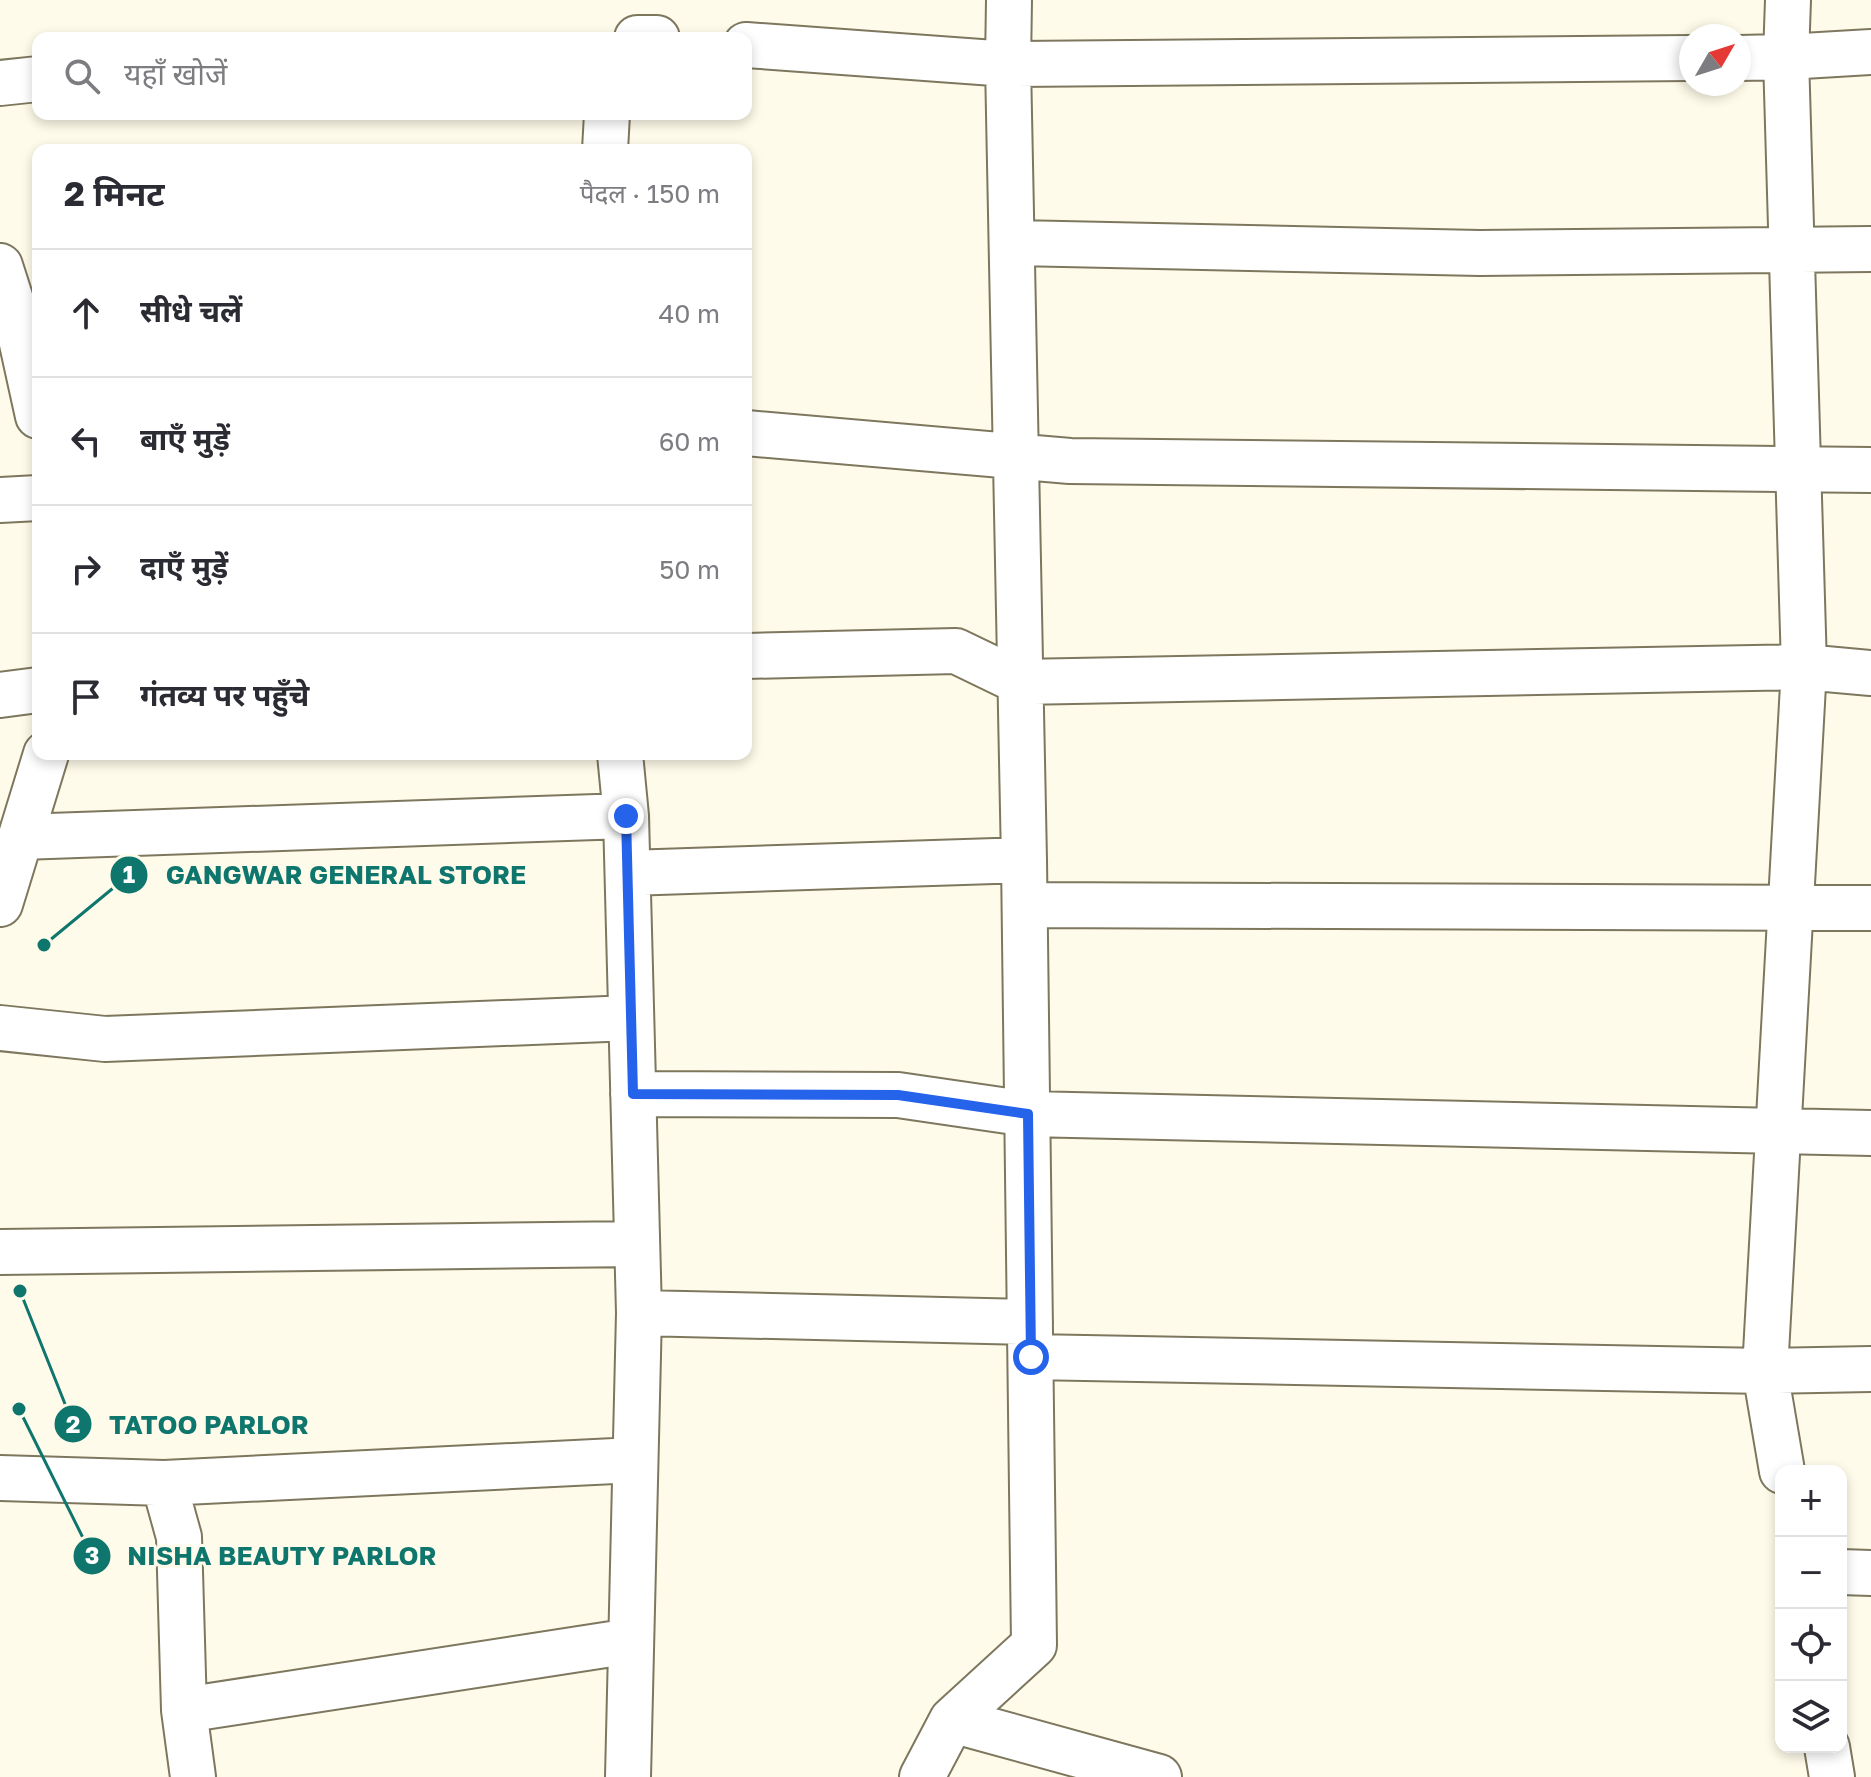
<!DOCTYPE html>
<html lang="hi">
<head>
<meta charset="utf-8">
<style>
  body { margin:0; font-family:"Golos Text","Noto Sans Devanagari",sans-serif; background:#f7f7f7; color:#2b2b33 }
  .controls { position:absolute; right:24px; bottom:24px; display:grid; overflow:hidden; border-radius:16px; box-shadow:0 4px 12px #0003 }
  .controls button { width:72px; height:72px; display:grid; place-items:center; padding:0; border:0; border-bottom:2px solid #e1e1e2; background:#fff; color:#2b2b33; font:40px sans-serif }
  .compass { position:absolute; left:1679px; top:24px; width:72px; height:72px; border-radius:50%; background:#fff; box-shadow:0 4px 12px #0003; rotate:51deg }
  .stop { position:absolute; width:24px; height:24px; margin:-18px; border:6px solid #2563eb; border-radius:50%; background:#fff }
  .stop.end { background:#2563eb; border-color:#fff; box-shadow:0 2px 8px #0008 }
  .list { margin:0; padding:0; list-style:none }
  h2 { display:flex; justify-content:space-between; align-items:center; height:104px; margin:0; padding:0 32px; font-size:34px }
  h2 small { font-size:26px; font-weight:400; color:#7c7c81 }
  .list li { display:grid; grid-template-columns:52px 1fr auto; gap:24px; align-items:center; box-sizing:border-box; height:128px; padding:0 32px; border-top:2px solid #e1e1e2 }
  .list b { display:block; font-size:30px; white-space:nowrap }
  .list em { font-size:26px; font-style:normal; color:#7c7c81 }
  .icon { flex:none; width:44px; height:44px; fill:none; stroke:currentColor; stroke-width:2; stroke-linecap:round; stroke-linejoin:round }
  .map { position:relative; flex:none; width:1871px; height:1777px; overflow:hidden }
  .search { position:absolute; background:#fff; box-shadow:0 4px 12px #0003; left:32px; top:32px; width:720px; height:88px; display:flex; align-items:center; gap:20px; box-sizing:border-box; padding:0 28px; border-radius:16px; color:#7c7c81; font-size:30px }
  .panel { position:absolute; background:#fff; box-shadow:0 4px 12px #0003; left:32px; top:144px; width:720px; height:616px; border-radius:16px }
  .map>svg:first-child { display:block }
  .lines { fill:none; stroke-linecap:round; stroke-linejoin:round }
  .minor-casing { stroke:#7d775e; stroke-width:48 }
  .minor { stroke:#fff; stroke-width:44 }
  .route { stroke:#2563eb; stroke-width:10 }
  .leader { fill:none; stroke:#0f766e; stroke-width:3 }
  .callout-dot { fill:#0f766e; stroke:#fffbea; stroke-width:3 }
  .mark-label { font-size:24px; text-anchor:middle; font-weight:bold; fill:#fff }
  .callout-label { font-size:26px; text-anchor:middle; font-weight:bold; fill:#0f766e; stroke:#fffbea; stroke-width:6; stroke-linejoin:round; paint-order:stroke }
</style>
</head>
<body>
<div class="map">
<svg width="1871" height="1777" viewBox="0 0 1871 1777">
  <rect width="100%" height="100%" fill="#fffbea"/>
  <g class="lines">
    <g class="minor-casing">
      <path id="minor" d="M1788,0L1786,57L1871,52
        M637,38H657
        M746,45L1008,64L1009,0
        M1739,58L1786,57L1804,667L1765,1371L1782,1471
        M0,83L38,79
        M605,150L607,114
        M1012,243L1480,253L1871,249
        M0,266L16,316L38,416
        M746,433L1070,461L1871,470
        M0,500L38,498
        M746,656L956,651L1020,682L1804,667L1871,673
        M0,695L38,690
        M620,754L626,816
        M21,837L626,816L639,1313
        M628,873L1024,860
        M0,904L46,754
        M1025,905L1871,908
        M0,1028L105,1039L631,1018
        M633,1094L898,1095L1028,1114L1871,1133
        M0,1252L637,1244
        M1031,1357L1765,1371L1871,1369
        M0,1478L164,1483L635,1460
        M164,1483L179,1537L184,1710L193,1777
        M1841,1572L1871,1573
        M184,1710L631,1641
        M952,1720L1159,1777
        M1827,1747L1832,1777
        M628,1777L639,1313L1030,1322
        M922,1777L952,1720L1034,1645L1024,860L1008,64L1691,58"/>
    </g>
    <use href="#minor" class="minor"/>
  </g>
  <g class="lines">
    <path class="route" d="M626,816L633,1094L898,1095L1028,1114L1031,1357"/>
  </g>
  <path class="leader" d="M44 945L129 875M20 1291L73 1424M19 1409L92 1556"/>
  <g class="callout-dot">
    <circle cx="44" cy="945" r="8"/>
    <circle cx="20" cy="1291" r="8"/>
    <circle cx="19" cy="1409" r="8"/>
    <circle cx="129" cy="875" r="20"/>
    <circle cx="73" cy="1424" r="20"/>
    <circle cx="92" cy="1556" r="20"/>
  </g>
  <g class="mark-label">
    <text x="129" y="883">1</text>
    <text x="73" y="1433">2</text>
    <text x="92" y="1564">3</text>
  </g>
  <g class="callout-label">
    <text x="346" y="884">GANGWAR GENERAL STORE</text>
    <text x="209" y="1434">TATOO PARLOR</text>
    <text x="282" y="1565">NISHA BEAUTY PARLOR</text>
  </g>
</svg>
<div class="controls">
<button>+</button>
<button>−</button>
<button><svg class="icon" aria-label="locate" viewBox="0 0 24 24"><circle cx="12" cy="12" r="6"/><path d="M12 2v4M12 18v4M2 12h4M18 12h4"/></svg></button>
<button><svg class="icon" aria-label="layers" viewBox="0 0 24 24"><path d="M12 4l9 5-9 5-9-5zM3 14l9 5 9-5"/></svg></button>
</div>
<svg class="compass" viewBox="-18 -18 36 36"><path d="M0-13l5 13h-10z" fill="#e53935"/><path d="M0 13l5-13h-10z" fill="#7c7c81"/></svg>
<div class="stop" style="left:1031px;top:1357px"></div>
<div class="stop end" style="left:626px;top:816px"></div>
<div class="search"><svg class="icon" aria-label="search" viewBox="0 0 24 24"><circle cx="10" cy="10" r="6"/><path d="M15 15l6 6"/></svg>यहाँ खोजें</div>
<section class="panel">
<h2>2 मिनट<small>पैदल · 150 m</small></h2>
<ul class="list">
<li><svg class="icon" aria-label="ahead" viewBox="0 0 24 24"><path d="M12 20V5M6 11l6-6 6 6"/></svg><div><b>सीधे चलें</b></div><em>40 m</em></li>
<li><svg class="icon" aria-label="left" viewBox="0 0 24 24"><path d="M17 20v-9H6M10 6l-5 5 5 5"/></svg><div><b>बाएँ मुड़ें</b></div><em>60 m</em></li>
<li><svg class="icon" aria-label="right" viewBox="0 0 24 24"><path d="M7 20v-9h11M14 6l5 5-5 5"/></svg><div><b>दाएँ मुड़ें</b></div><em>50 m</em></li>
<li><svg class="icon" aria-label="arrive" viewBox="0 0 24 24"><path d="M6 21V4h12l-3 4 3 4H6"/></svg><div><b>गंतव्य पर पहुँचे</b></div></li>
</ul>
</section>
</div>
</body>
</html>
